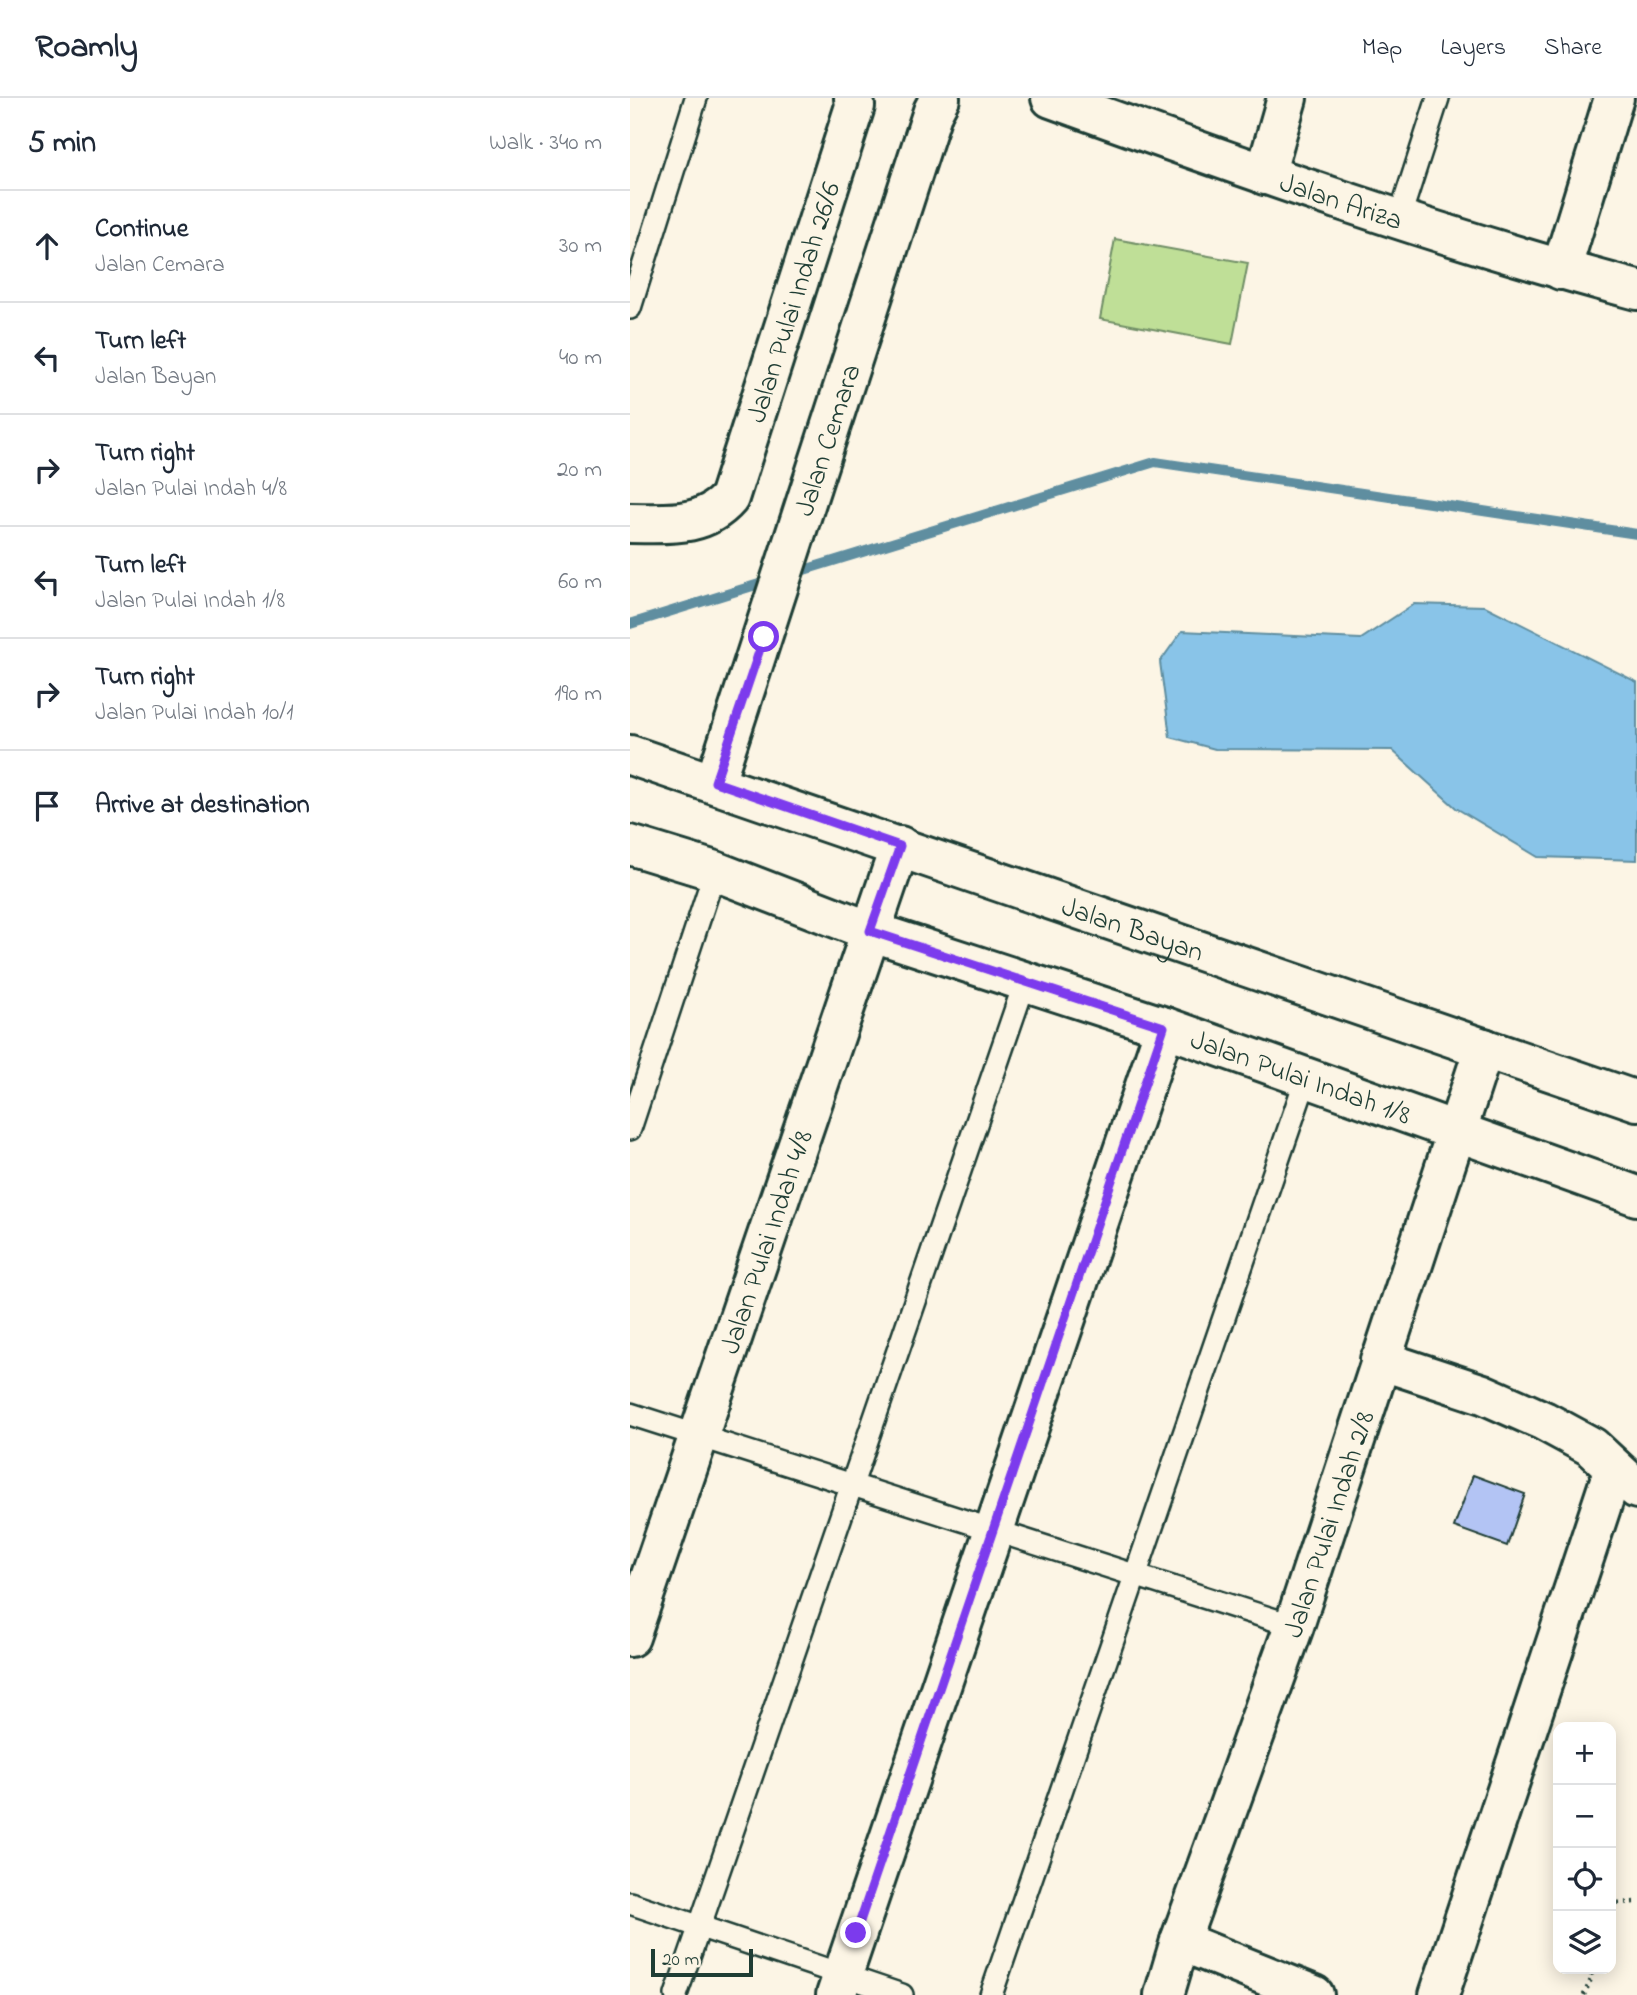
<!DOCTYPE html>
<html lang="en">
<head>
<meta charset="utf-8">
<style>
  body { margin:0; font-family:"Indie Flower",sans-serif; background:#f2f2f3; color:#1f2937 }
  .controls { position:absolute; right:21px; bottom:21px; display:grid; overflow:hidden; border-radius:14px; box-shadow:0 4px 18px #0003 }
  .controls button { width:63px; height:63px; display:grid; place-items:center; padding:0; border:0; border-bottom:2px solid #e0e1e3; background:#fff; color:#1f2937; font:35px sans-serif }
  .scale { position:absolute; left:21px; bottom:18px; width:102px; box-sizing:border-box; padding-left:7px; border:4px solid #1f3d34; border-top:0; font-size:19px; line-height:24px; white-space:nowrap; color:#1f3d34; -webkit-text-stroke:5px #fcf5e5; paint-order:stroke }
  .stop { position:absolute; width:21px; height:21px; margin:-16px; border:5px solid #7c3aed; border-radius:50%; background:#fff }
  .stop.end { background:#7c3aed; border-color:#fff; box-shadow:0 2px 7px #0008 }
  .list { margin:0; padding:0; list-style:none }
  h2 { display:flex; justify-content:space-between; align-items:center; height:91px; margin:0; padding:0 28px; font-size:30px }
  h2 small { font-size:23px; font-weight:400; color:#747a83 }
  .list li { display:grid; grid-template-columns:46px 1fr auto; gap:21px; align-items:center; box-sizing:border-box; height:112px; padding:0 28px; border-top:2px solid #e0e1e3 }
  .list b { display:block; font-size:26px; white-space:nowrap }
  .list p { margin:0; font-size:23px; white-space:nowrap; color:#747a83 }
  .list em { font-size:23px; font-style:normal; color:#747a83 }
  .icon { flex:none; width:38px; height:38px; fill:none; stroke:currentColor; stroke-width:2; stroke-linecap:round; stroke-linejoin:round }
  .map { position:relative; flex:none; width:1007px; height:1897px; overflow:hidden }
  header { display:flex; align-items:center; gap:42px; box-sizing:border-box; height:98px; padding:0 35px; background:#fff; border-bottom:2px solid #e0e1e3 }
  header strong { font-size:33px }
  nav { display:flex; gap:38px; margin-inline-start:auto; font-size:24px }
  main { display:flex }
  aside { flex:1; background:#fff }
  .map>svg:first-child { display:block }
  .green { fill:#bfdf97; stroke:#6f8e66; stroke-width:2 }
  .water { fill:#89c4e8; stroke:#5f8ea0; stroke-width:2 }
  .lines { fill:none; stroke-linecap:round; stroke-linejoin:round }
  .stream { stroke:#5f8ea0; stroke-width:10 }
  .building { fill:#b3c4f4; stroke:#1f3d34; stroke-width:2 }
  .lane-casing { stroke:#1f3d34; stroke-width:26 }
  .street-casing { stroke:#1f3d34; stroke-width:44 }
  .secondary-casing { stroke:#1f3d34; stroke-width:44 }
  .path { stroke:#1f3d34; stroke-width:4.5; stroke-dasharray:2 5; stroke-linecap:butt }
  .lane { stroke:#fcf5e5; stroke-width:21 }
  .street { stroke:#fcf5e5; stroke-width:38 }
  .secondary { stroke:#fcf5e5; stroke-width:38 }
  .route { stroke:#7c3aed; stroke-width:9 }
  .labels { text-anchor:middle; stroke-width:6; stroke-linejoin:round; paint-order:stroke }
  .street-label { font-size:28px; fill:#1f3d34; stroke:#fcf5e5 }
</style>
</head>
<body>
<header>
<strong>Roamly</strong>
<nav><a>Map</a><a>Layers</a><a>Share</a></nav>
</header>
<main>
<aside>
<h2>5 min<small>Walk · 340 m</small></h2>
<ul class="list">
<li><svg class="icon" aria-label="ahead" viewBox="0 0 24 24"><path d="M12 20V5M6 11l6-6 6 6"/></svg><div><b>Continue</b><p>Jalan Cemara</p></div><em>30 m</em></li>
<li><svg class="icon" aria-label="left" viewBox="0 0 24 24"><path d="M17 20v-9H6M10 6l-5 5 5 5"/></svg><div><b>Turn left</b><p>Jalan Bayan</p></div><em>40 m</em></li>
<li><svg class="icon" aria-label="right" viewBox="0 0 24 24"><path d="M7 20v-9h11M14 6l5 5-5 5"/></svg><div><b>Turn right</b><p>Jalan Pulai Indah 4/8</p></div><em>20 m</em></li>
<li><svg class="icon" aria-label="left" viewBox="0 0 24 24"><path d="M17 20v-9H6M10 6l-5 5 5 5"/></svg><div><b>Turn left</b><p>Jalan Pulai Indah 1/8</p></div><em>60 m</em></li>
<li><svg class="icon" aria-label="right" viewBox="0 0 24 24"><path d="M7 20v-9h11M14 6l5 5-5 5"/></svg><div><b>Turn right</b><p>Jalan Pulai Indah 10/1</p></div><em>190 m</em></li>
<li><svg class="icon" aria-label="arrive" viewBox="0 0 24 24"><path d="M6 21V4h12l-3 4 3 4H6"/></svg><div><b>Arrive at destination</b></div></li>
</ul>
</aside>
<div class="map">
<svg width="1007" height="1897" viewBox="0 0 1007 1897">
  <rect width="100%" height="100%" fill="#fcf5e5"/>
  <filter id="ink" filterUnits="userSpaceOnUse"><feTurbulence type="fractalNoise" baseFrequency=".0143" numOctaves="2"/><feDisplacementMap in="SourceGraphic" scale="14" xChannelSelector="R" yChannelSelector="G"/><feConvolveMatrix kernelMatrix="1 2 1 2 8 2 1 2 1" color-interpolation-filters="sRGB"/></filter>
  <g filter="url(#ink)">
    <path class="green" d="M485,141L618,165L602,246L470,221Z"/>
    <path class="water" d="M784,506L855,508L1007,584V762L908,759L826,710L762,652L585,651L540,639L530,564L552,533L731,541Z"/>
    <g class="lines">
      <path class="stream" d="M161,476L525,364L1007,436
        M0,526L142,482"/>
    </g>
    <path class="building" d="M843,1377L895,1396L877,1448L824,1429Z"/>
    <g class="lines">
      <g class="lane-casing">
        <path id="lane" d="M769,121L808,0
          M0,210L66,0
          M0,1031L85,773
          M0,1316L664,1528
          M0,1805L272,1897
          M46,1897L395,884
          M361,1897L676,981"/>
      </g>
      <g class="street-casing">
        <g id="street">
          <path d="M635,77L657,0"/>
          <path d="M931,172L984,0"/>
          <path id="s1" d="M0,425C37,425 73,430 99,400L225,8L224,0"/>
          <path id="s2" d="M0,747L85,773L240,833L535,929L1007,1098"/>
          <path d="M750,1262L853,1296L914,1323L962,1349L1007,1391"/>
          <path id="s3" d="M0,1539L270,748"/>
          <path d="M550,1843L684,1897"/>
          <path d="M206,1897L535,929"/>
          <path id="s4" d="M534,1897L550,1843L664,1528L854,950"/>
          <path d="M809,1897L984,1370"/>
        </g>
      </g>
      <g class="secondary-casing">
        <g id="secondary">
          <path id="s5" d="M421,0C614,70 808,139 1007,192"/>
          <path id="s6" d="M0,657L1007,1003"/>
          <path id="s7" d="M85,684L303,13L310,0"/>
        </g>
      </g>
      <path class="path" d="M981,1805L1007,1804
        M954,1897L962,1879L960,1871"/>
      <use href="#lane" class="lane"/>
      <use href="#street" class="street"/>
      <use href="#secondary" class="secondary"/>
    </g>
  </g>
  <g class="lines" filter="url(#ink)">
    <path class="route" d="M134,539L85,684L270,748L240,833L534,929L226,1835"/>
  </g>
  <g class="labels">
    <g class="street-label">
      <text dy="10" stroke="none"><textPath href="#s5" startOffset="308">Jalan Ariza</textPath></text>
      <text dy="10" stroke="none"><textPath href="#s1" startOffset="312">Jalan Pulai Indah 26/6</textPath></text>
      <text dy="10" stroke="none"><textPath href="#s7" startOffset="360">Jalan Cemara</textPath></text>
      <text dy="10" stroke="none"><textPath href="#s6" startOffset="532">Jalan Bayan</textPath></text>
      <text dy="10" stroke="none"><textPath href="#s2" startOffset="710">Jalan Pulai Indah 1/8</textPath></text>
      <text dy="10" stroke="none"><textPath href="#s3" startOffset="418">Jalan Pulai Indah 4/8</textPath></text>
      <text dy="10" stroke="none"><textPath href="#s4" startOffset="499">Jalan Pulai Indah 2/8</textPath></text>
    </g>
  </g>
</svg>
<div class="controls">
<button>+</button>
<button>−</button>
<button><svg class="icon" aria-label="locate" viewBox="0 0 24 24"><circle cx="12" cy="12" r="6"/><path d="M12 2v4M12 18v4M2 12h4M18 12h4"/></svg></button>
<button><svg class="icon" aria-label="layers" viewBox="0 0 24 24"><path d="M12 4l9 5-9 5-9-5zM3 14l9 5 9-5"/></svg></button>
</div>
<div class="scale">20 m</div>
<div class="stop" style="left:134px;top:539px"></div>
<div class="stop end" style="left:226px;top:1835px"></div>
</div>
</main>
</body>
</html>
